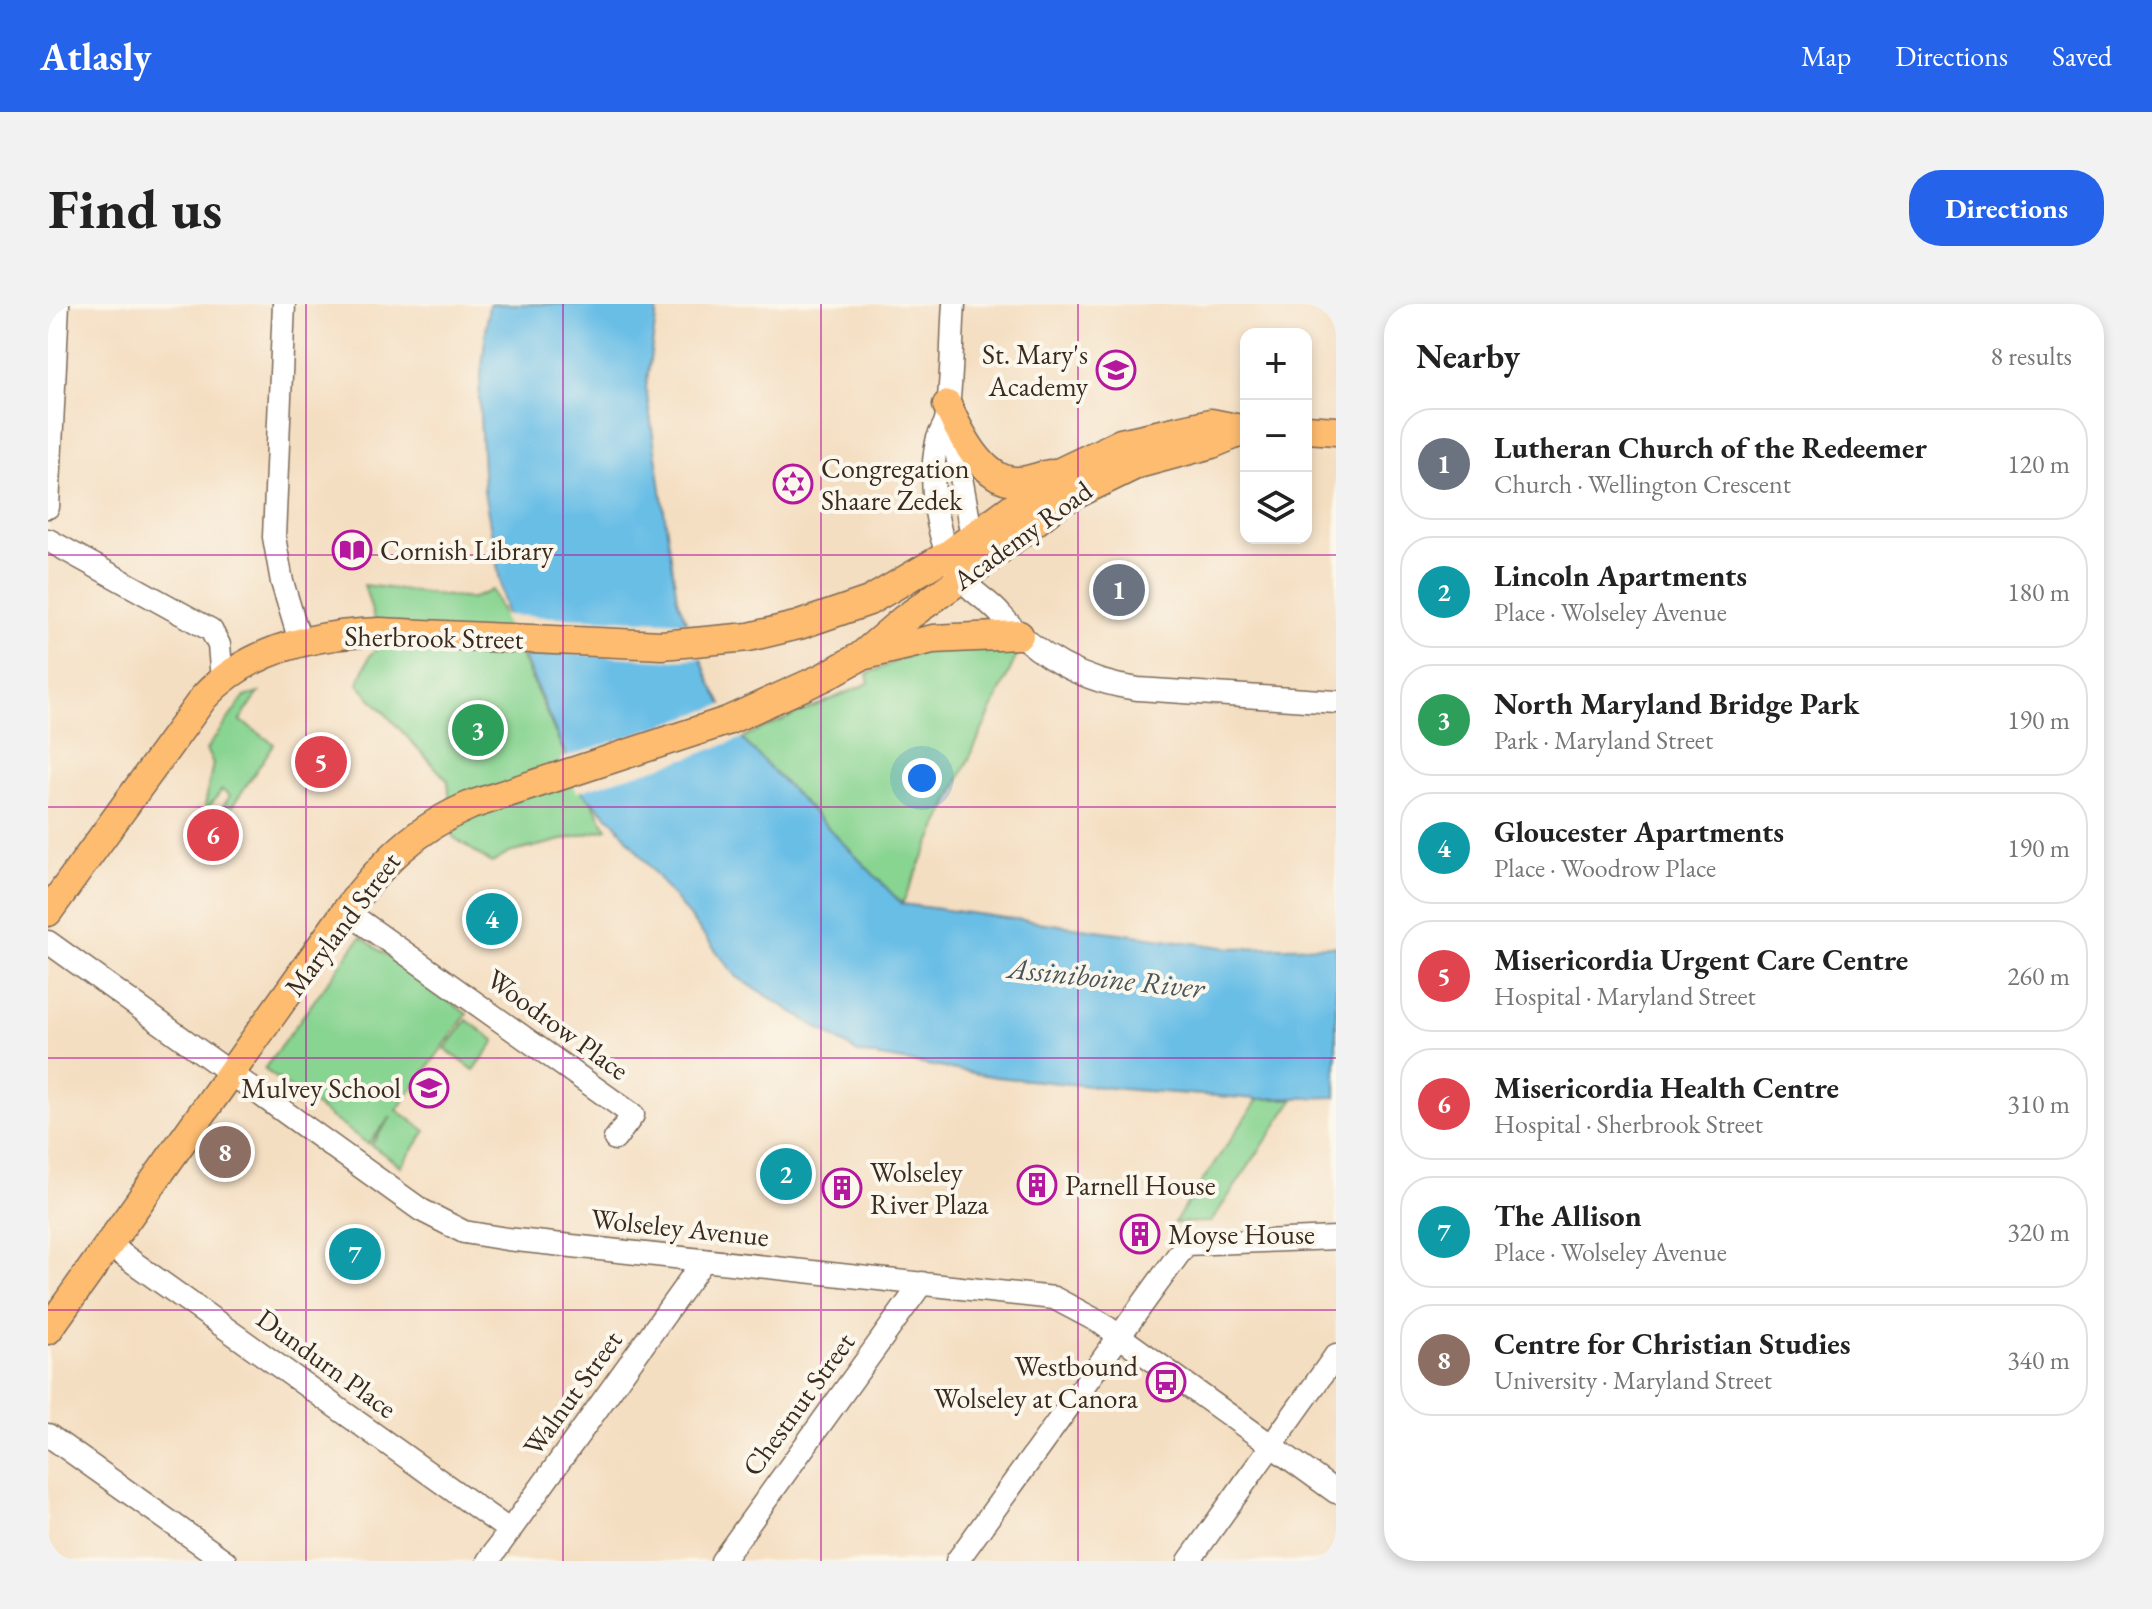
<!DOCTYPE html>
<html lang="en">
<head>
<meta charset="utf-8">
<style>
  body { margin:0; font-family:"EB Garamond",serif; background:#f2f2f2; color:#222 }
  .controls { position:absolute; right:24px; top:24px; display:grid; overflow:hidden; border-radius:16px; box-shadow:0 4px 12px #0003 }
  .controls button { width:72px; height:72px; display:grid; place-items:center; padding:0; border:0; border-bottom:2px solid #e0e0e0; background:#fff; color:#222; font:40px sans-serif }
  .you { position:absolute; left:874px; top:474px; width:28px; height:28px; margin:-20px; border:6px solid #fff; border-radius:50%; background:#1a73e8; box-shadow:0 0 0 12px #1a73e833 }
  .badge { display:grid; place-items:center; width:52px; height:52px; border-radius:50%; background:#2563eb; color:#fff; font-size:26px; font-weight:700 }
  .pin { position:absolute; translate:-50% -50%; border:4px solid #fff; box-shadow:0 2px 8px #0006 }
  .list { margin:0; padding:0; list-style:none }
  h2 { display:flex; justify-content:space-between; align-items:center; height:104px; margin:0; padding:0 32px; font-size:34px }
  h2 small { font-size:26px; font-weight:400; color:#767676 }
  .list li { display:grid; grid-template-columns:52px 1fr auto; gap:24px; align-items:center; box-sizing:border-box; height:112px; margin:0 16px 16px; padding:0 16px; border:2px solid #e0e0e0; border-radius:32px }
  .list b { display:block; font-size:30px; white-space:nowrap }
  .list p { margin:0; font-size:26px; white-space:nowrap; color:#767676 }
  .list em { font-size:26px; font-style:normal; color:#767676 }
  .icon { flex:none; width:44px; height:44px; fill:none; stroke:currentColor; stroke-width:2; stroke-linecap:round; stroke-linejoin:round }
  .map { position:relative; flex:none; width:1288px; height:1257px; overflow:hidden; border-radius:32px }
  header { display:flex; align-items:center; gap:48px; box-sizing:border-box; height:112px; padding:0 40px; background:#2563eb; color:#fff }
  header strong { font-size:38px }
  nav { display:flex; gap:44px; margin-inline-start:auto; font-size:28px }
  .intro { display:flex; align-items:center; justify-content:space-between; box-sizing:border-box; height:192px; padding:0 48px }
  h1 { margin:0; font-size:56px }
  .button { padding:20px 36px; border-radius:32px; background:#2563eb; color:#fff; font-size:28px; font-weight:700 }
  main { display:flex; gap:48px; padding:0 48px }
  aside { flex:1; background:#fff; border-radius:32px; box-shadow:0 4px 12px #0003 }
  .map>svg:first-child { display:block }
  .green { fill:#88d491; stroke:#627f58; stroke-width:2 }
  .water { fill:#69bee6; stroke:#527482; stroke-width:2 }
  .pier { fill:#f4dec1 }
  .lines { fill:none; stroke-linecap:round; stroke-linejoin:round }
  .minor-casing { stroke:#7c6957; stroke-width:25 }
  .major-casing { stroke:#7c6957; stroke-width:31 }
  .minor { stroke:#fff; stroke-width:22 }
  .major { stroke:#febc70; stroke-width:28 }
  .grid { fill:none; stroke:#b5179e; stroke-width:2; stroke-opacity:0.55 }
  .labels { text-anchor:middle; stroke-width:8; stroke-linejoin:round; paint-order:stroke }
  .poi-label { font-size:28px; fill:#3b2a1e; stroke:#fbf7ec; text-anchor:start }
  .street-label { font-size:28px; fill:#3b2a1e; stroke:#fbf7ec }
  .water-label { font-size:30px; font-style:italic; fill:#49565a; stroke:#fbf7ec }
</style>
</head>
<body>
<header>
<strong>Atlasly</strong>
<nav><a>Map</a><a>Directions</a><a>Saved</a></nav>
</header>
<div class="intro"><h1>Find us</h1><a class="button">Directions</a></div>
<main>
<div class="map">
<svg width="1288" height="1257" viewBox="0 0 1288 1257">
  <rect width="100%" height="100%" fill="#fbf7ec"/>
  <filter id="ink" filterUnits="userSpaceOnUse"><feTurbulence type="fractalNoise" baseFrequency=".0125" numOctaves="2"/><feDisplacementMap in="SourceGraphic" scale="16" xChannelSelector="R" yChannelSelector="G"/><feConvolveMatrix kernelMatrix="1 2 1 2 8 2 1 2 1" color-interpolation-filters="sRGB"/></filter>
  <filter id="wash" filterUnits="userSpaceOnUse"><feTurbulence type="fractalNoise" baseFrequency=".006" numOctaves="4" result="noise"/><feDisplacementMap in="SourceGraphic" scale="32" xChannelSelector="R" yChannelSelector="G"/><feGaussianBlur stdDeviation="1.8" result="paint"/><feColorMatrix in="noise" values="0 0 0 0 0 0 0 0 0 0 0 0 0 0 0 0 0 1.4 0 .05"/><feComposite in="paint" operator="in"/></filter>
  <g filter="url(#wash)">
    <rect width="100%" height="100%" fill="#f4dec1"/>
    <path class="green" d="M316,281L423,295L444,286L513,442L559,525L461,549L444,559L405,533L400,477L310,380L322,351L334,340Z
      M934,339L969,351L854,600L693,434L821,379L819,370L874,346Z
      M211,389L192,416L226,440L181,507L175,502L182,492L174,486L160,504L157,502L165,459L158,446L196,393Z
      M313,633L419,710L349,806L378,827L353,862L323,841L343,813L320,840L216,765Z
      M419,716L447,737L426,766L397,745Z
      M1210,795H1246L1163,918L1126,919Z"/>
    <path class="water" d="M441,0H610L598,84L629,294L662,378L693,434L854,600L1182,644L1288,642V793L1210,795L1085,786L948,773L810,749L689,673L566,518L533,487L458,311L436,187L431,91Z"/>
    <path class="pier" d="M454,311L642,318L658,354L619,356L468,347Z
      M680,399L697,433L643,453L529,488L512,455Z"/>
  </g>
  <g filter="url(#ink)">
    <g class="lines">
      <g class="minor-casing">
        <path id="minor" d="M236,0L226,233L234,278L252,337
          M906,0C903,37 905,79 898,116C896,124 890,131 889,138C880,179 888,240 913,274C923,288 942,297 953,311C988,352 1036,378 1090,385L1288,398
          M898,119L907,141L927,249
          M0,203L10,0
          M0,236L163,326L171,341L174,376
          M298,607L585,811L567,835
          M0,638L373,906L416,928L459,935L1006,994L1053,1019L1288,1188
          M61,941L462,1227
          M0,1131L177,1257
          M440,1257L656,956
          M674,1257L874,979
          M909,1257L1138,940L1288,934
          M1141,1257L1288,1051"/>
      </g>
      <g class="major-casing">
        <path id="major" d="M899,101C911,127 935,179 970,177C980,177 992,172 1002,170
          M1258,125L1288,127
          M814,352L885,335L971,331
          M0,608L156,393C201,344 269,330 332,328L614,341L701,333L751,321L821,297L901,250L1014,167L1073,139L1163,119L1198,126
          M0,1026L298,607C333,560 368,524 423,501L679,417L776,373L813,352L855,316L931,262L1012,198L1090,160L1164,140L1198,126"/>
      </g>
      <use href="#minor" class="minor"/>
      <use href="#major" class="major"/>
    </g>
  </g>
  <path class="grid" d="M258,0V1257M515,0V1257M773,0V1257M1030,0V1257M0,251H1288M0,503H1288M0,754H1288M0,1006H1288"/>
  <defs>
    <g id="school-ring" transform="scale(2)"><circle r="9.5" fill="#fbf7ec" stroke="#b5179e" stroke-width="1.5"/><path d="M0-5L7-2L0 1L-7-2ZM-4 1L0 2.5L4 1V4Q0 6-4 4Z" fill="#b5179e"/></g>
    <g id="synagogue-ring" transform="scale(2)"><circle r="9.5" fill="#fbf7ec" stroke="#b5179e" stroke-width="1.5"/><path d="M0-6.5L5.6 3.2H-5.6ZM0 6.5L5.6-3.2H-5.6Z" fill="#b5179e"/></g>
    <g id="library-ring" transform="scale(2)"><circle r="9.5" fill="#fbf7ec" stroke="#b5179e" stroke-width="1.5"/><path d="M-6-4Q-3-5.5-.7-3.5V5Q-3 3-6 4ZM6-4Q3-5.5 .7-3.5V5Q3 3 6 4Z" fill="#b5179e"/></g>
    <g id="building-ring" transform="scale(2)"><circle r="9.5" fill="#fbf7ec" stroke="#b5179e" stroke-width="1.5"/><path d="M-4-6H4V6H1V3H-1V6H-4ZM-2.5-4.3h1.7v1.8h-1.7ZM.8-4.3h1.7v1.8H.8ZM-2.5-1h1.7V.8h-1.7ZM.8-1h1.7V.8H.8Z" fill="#b5179e"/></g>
    <g id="bus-ring" transform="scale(2)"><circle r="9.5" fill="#fbf7ec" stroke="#b5179e" stroke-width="1.5"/><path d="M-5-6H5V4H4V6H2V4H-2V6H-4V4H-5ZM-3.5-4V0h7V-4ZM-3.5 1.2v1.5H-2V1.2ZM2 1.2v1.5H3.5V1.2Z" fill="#b5179e"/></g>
  </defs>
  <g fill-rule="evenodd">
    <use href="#school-ring" x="1068" y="66"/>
    <use href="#synagogue-ring" x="745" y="180"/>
    <use href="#library-ring" x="304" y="246"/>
    <use href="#school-ring" x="381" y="784"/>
    <use href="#building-ring" x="989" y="881"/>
    <use href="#building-ring" x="794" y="884"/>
    <use href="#building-ring" x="1092" y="930"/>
    <use href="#bus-ring" x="1118" y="1078"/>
  </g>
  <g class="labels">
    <g class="poi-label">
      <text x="1040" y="60" text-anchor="end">St. Mary's<tspan x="1040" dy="32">Academy</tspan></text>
      <text x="773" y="174">Congregation<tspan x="773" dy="32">Shaare Zedek</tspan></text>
      <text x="332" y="256">Cornish Library</text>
      <text x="353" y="794" text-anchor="end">Mulvey School</text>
      <text x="822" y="878">Wolseley<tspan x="822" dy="32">River Plaza</tspan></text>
      <text x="1017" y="891">Parnell House</text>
      <text x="1120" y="940">Moyse House</text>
      <text x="1090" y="1072" text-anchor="end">Westbound<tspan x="1090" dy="32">Wolseley at Canora</tspan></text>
    </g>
    <g class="street-label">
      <text transform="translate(974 231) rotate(-36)" y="10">Academy Road</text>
      <text transform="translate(386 333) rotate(1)" y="10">Sherbrook Street</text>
      <text transform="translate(294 620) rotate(-53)" y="10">Maryland Street</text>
      <text transform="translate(510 720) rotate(36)" y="10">Woodrow Place</text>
      <text transform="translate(632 923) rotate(6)" y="10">Wolseley Avenue</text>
      <text transform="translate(279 1059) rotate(36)" y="10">Dundurn Place</text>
      <text transform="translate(524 1089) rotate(-54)" y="10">Walnut Street</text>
      <text transform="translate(750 1100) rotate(-54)" y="10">Chestnut Street</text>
    </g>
    <g class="water-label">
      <text transform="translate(1058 674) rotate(6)" y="10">Assiniboine River</text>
    </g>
  </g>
</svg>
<div class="controls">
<button>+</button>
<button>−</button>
<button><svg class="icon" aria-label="layers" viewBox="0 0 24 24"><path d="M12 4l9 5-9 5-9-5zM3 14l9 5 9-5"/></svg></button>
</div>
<div class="you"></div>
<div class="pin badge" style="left:1071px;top:286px;background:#6b7280">1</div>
<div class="pin badge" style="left:738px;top:870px;background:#0f9aa8">2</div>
<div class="pin badge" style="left:430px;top:426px;background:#2e9e5b">3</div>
<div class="pin badge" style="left:444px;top:615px;background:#0f9aa8">4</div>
<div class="pin badge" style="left:273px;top:458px;background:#e0444e">5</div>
<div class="pin badge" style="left:165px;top:531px;background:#e0444e">6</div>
<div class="pin badge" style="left:307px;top:950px;background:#0f9aa8">7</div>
<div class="pin badge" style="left:177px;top:848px;background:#8d6e63">8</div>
</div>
<aside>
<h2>Nearby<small>8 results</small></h2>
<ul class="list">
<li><span class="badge" style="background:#6b7280">1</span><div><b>Lutheran Church of the Redeemer</b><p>Church · Wellington Crescent</p></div><em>120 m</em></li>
<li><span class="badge" style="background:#0f9aa8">2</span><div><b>Lincoln Apartments</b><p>Place · Wolseley Avenue</p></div><em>180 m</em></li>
<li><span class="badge" style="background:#2e9e5b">3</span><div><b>North Maryland Bridge Park</b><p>Park · Maryland Street</p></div><em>190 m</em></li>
<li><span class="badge" style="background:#0f9aa8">4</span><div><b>Gloucester Apartments</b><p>Place · Woodrow Place</p></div><em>190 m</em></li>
<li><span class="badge" style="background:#e0444e">5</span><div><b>Misericordia Urgent Care Centre</b><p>Hospital · Maryland Street</p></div><em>260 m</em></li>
<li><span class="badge" style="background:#e0444e">6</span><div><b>Misericordia Health Centre</b><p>Hospital · Sherbrook Street</p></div><em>310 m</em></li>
<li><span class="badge" style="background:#0f9aa8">7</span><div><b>The Allison</b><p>Place · Wolseley Avenue</p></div><em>320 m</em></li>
<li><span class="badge" style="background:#8d6e63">8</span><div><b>Centre for Christian Studies</b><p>University · Maryland Street</p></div><em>340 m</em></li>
</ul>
</aside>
</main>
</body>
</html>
